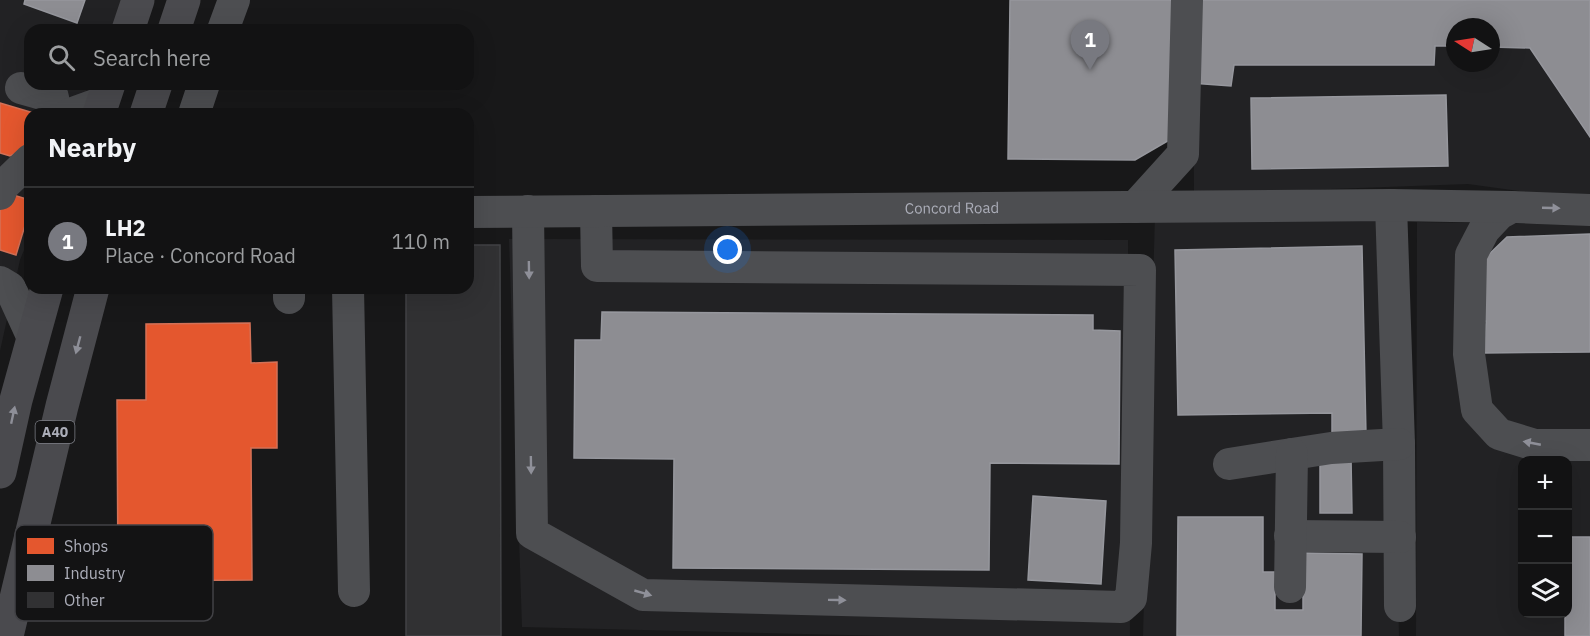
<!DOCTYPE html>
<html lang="en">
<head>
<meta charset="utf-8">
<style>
  body { margin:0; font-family:"IBM Plex Sans",sans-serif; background:#1b1b1c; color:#f1f3f6 }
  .controls { position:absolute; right:18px; bottom:18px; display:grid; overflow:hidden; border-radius:12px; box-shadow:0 6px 24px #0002 }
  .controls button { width:54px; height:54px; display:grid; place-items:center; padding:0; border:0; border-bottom:2px solid #313233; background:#121213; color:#f1f3f6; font:30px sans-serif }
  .compass { position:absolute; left:1446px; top:18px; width:54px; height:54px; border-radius:50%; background:#121213; box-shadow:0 6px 24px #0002; rotate:282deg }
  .you { position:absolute; left:728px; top:250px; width:21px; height:21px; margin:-15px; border:4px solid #fff; border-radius:50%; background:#1a73e8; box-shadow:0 0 0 9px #1a73e833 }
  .badge { display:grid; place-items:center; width:39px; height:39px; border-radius:50%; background:#787980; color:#fff; font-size:20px; font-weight:700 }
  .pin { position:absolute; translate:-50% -50px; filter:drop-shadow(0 2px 3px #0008) }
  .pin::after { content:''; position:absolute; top:32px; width:21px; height:18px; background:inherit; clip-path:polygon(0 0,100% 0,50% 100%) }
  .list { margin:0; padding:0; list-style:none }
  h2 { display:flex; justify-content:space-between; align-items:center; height:78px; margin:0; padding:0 24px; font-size:26px }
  h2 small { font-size:20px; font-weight:400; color:#9c9ea0 }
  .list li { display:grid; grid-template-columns:39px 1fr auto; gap:18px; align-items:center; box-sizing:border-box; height:108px; padding:0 24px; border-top:2px solid #313233 }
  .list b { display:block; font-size:22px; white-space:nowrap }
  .list p { margin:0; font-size:20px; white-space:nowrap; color:#9c9ea0 }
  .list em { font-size:20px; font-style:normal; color:#9c9ea0 }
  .icon { flex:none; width:33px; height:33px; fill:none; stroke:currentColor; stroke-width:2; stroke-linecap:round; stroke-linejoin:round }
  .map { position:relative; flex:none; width:1590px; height:636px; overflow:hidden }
  .search { position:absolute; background:#121213; box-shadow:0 6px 24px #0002; left:24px; top:24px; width:450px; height:66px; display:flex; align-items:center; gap:15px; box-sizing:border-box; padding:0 21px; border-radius:18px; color:#9c9ea0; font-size:22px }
  .panel { position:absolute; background:#121213; box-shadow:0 6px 24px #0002; left:24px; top:108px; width:450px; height:186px; border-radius:18px }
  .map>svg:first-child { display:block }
  .built { fill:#222224; fill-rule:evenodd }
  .shops { fill:#e4572e; stroke:#d37157; stroke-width:1.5 }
  .industry { fill:#8d8d92; stroke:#96979d; stroke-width:1.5 }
  .building { fill:#313133; stroke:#414245; stroke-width:1.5 }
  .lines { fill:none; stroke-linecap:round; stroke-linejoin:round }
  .minor { stroke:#4d4e51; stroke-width:32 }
  .highway { stroke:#4a4a4e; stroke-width:33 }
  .oneway { fill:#8f9099 }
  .oneway2 { fill:#8e8f98 }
  .labels { text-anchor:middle; stroke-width:6; stroke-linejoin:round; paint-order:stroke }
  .shield { fill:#131314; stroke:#7d7f87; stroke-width:1.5 }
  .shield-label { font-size:14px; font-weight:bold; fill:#abadb8 }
  .street-label { font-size:15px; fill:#abadb8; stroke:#131314 }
  .key { fill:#131314; stroke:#414145; stroke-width:1.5 }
  .key-label { font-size:16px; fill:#abadb8 }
</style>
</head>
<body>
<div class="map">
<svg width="1590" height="636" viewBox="0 0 1590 636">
  <rect width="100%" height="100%" fill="#181819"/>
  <path class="built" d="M0,0H123L111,30H30V84H89L78,114H30V235L20,260L0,351Z
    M1193,0H1590V201L1468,184L1194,194ZM1455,27H1491V63H1455Z
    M1155,215L1390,220L1399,636H1143Z
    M1417,222L1590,225V636H1416ZM1522,460H1568V614H1522Z
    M509,239L1128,240L1130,636H889L522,627Z"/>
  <path class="shops" d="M0,103L37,114H30V139L27,148L10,156L0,153Z
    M0,191L30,200V209L16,255L0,250Z
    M250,323L251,363L277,362V448H251L252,580L118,581L117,400H146V324Z"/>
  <path class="industry" d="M25,0H85L77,23L24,4Z
    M1010,0H1172L1171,139L1135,160L1008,159Z
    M1192,0H1590V137L1530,48L1491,47V27H1455V46H1435L1434,65H1234L1231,86L1191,83Z
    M1446,95L1448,166L1252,169L1251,98Z
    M1590,234V352L1484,353L1486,321L1474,322L1483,260L1507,237Z
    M1362,246L1366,435L1332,436V413L1178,415L1175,250Z
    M602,312L1093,315V330L1120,331L1119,464L990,463L989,570L673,568L674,459L574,458L575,340H601Z
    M1320,458H1351L1352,513H1320Z
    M1033,496L1106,501L1101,584L1028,580Z
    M1178,517H1263V572H1275V610H1303V553L1362,554L1361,636H1177Z
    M1568,537H1590V636H1565V614H1568Z"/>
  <path class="building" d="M468,245H500L501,636H406V288H468Z"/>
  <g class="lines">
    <g class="minor">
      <path d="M223,30L234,0"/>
      <path d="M21,88L53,97L54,114"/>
      <path d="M70,114L103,102"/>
      <path d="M194,114L204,84"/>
      <path d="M0,194L3,186L30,160"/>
      <path d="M1391,205L1399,444L1400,606"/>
      <path d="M1135,207L1183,154L1187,0"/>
      <path d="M1512,207L1499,214L1484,230L1471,255L1469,354L1477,410L1499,434L1535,445H1590"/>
      <path d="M528,211L532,533L643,595L1121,607L1131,598L1136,543L1140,270L597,266L596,211"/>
      <path id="s1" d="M468,212L1391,205L1512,207L1590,210"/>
      <path d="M0,282L10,288L33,338"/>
      <path d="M289,288V298"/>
      <path d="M348,288L354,591"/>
      <path d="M1229,464L1331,448L1399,444"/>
      <path d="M1290,536L1400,537"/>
      <path d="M1290,587L1292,454"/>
    </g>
    <path class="highway" d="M128,30L138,0
      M174,30L184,0
      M99,114L109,84
      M146,114L156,84
      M0,472L16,400L47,288
      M7,636L62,406L93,288"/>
  </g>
  <defs><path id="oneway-solid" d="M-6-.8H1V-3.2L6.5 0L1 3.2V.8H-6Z" transform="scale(1.5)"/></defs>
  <g class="oneway">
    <use href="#oneway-solid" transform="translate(1551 208) rotate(2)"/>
    <use href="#oneway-solid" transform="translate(529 270) rotate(89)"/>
    <use href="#oneway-solid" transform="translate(1532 443) rotate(-169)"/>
    <use href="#oneway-solid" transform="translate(531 465) rotate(89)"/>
    <use href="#oneway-solid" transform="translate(643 593) rotate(16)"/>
    <use href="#oneway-solid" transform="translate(837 600) rotate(1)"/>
  </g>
  <g class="oneway2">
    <use href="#oneway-solid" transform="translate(78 345) rotate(105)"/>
    <use href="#oneway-solid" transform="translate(13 415) rotate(-78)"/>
  </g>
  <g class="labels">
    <rect class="shield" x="35.5" y="421" width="39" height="22" rx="4.5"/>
    <g class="shield-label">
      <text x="55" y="437">A40</text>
    </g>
    <g class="street-label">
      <text dy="5" stroke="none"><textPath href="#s1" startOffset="484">Concord Road</textPath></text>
    </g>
  </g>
  <rect x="15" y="525" width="198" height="96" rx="9" class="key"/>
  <rect x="27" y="538" width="27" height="16" fill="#e4572e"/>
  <rect x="27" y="565" width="27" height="16" fill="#8d8d92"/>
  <rect x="27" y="592" width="27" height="16" fill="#313133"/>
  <g class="key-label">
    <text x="64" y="552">Shops</text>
    <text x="64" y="579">Industry</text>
    <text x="64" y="606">Other</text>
  </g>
</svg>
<div class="controls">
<button>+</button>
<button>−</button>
<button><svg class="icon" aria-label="layers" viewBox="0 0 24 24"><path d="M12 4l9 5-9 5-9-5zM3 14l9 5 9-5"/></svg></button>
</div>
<svg class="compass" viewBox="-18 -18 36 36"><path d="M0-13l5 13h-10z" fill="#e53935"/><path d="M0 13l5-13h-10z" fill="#9c9ea0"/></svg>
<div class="you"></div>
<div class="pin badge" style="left:1090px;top:70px">1</div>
<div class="search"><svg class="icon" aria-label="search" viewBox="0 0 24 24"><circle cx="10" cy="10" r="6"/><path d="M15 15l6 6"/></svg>Search here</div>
<section class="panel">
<h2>Nearby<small></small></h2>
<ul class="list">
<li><span class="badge">1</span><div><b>LH2</b><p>Place · Concord Road</p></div><em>110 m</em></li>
</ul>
</section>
</div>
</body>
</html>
